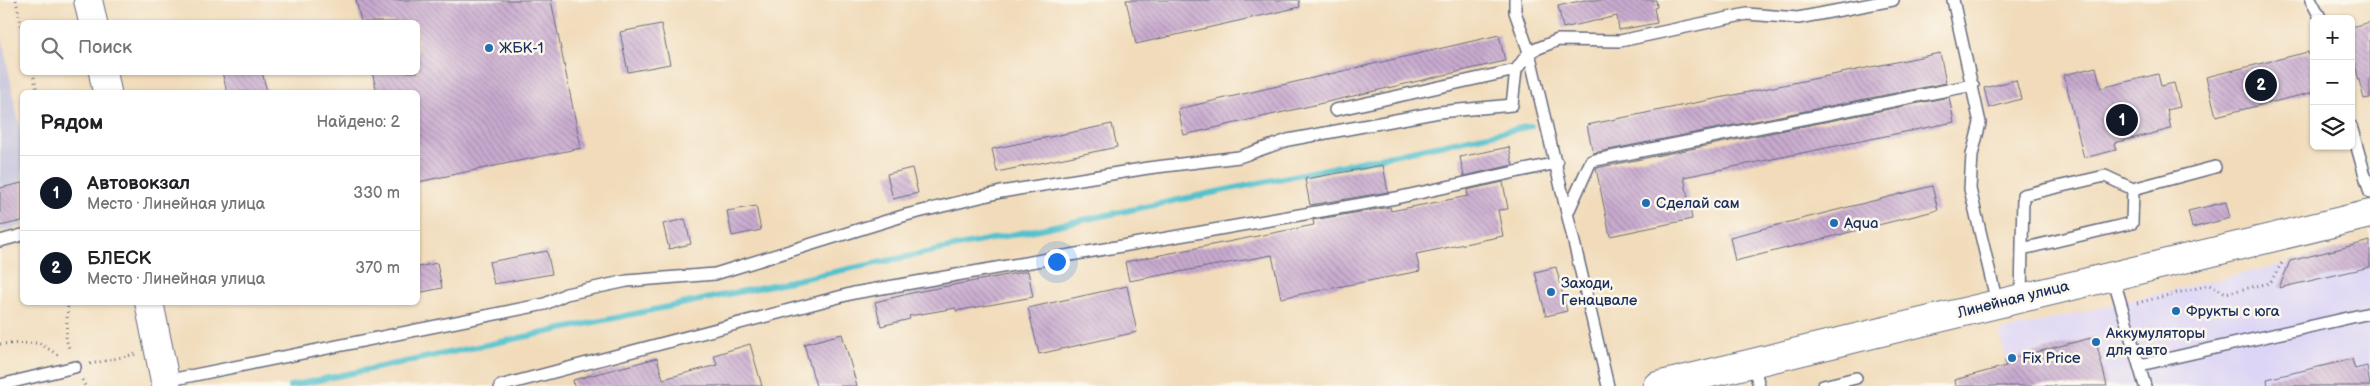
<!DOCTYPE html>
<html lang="ru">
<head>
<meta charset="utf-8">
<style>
  body { margin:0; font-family:"Balsamiq Sans",sans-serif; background:#f6f6f6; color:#202124 }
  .controls { position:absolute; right:15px; top:15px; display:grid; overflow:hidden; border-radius:8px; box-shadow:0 1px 4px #0004 }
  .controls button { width:45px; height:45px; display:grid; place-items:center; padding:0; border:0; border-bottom:1px solid #e0e0e0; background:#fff; color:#202124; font:25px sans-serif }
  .you { position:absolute; left:1056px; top:261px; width:18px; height:18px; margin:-12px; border:4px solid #fff; border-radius:50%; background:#1a73e8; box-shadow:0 0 0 8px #1a73e833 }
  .badge { display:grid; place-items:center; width:32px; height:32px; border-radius:50%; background:#111827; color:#fff; font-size:16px; font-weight:700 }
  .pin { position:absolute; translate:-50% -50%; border:2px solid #fff; box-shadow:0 1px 5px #0006 }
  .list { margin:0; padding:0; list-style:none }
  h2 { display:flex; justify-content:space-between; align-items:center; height:65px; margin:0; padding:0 20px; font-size:21px }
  h2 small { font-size:16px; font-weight:400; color:#757577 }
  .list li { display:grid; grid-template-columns:32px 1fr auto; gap:15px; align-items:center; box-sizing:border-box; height:75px; padding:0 20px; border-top:1px solid #e0e0e0 }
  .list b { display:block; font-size:19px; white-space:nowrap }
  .list p { margin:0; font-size:16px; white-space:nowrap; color:#757577 }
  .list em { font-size:16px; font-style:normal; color:#757577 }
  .icon { flex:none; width:28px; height:28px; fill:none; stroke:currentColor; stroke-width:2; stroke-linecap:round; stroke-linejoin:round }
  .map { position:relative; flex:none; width:2370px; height:386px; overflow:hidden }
  .search { position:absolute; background:#fff; box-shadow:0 1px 4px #0004; left:20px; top:20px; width:400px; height:55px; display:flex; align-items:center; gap:12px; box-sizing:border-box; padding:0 18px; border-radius:8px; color:#757577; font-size:19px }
  .panel { position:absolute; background:#fff; box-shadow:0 1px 4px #0004; left:20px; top:90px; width:400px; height:215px; border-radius:8px }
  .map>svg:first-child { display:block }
  .built { fill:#ddd5f6 }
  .industrial { fill:#c2c1dc }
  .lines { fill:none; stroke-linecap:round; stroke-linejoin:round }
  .stream { stroke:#54c1cd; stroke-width:6 }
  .building { fill:url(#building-back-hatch) }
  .lane-casing { stroke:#666b7e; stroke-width:14 }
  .secondary-casing { stroke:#666b7e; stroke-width:30 }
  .path { stroke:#666b7e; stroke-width:3; stroke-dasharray:1 4; stroke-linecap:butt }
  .lane { stroke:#fff; stroke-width:11 }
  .secondary { stroke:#fff; stroke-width:28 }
  .poi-dot { fill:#1f6fb2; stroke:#fbf7ec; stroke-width:2 }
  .labels { text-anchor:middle; stroke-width:5; stroke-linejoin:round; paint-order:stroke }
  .poi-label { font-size:15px; fill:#1b2f5e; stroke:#fbf7ec; text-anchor:start }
  .street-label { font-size:15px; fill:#1b2f5e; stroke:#fbf7ec }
</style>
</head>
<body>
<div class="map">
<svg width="2370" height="386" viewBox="0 0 2370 386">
  <defs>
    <pattern id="building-back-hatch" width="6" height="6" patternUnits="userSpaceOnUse" patternTransform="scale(1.25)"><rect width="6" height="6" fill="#c9aacf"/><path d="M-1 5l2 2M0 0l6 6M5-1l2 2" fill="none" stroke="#a28bab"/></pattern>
  </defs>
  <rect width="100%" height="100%" fill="#fbf7ec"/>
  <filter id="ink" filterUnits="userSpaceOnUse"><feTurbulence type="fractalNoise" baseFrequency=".02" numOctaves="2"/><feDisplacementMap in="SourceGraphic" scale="10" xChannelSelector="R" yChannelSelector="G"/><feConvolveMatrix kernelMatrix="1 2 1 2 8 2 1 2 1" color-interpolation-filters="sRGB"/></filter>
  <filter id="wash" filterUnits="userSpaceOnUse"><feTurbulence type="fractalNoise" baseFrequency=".0096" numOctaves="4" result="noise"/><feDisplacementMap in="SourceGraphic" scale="20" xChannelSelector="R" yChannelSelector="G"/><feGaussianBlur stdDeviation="1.12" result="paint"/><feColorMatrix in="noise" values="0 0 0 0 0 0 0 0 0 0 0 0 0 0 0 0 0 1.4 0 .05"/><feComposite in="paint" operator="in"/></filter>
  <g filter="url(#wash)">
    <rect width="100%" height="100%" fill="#f1dbba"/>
    <path class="built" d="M2370,243V386H2014L1999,332Z"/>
    <path class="industrial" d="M0,27L22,139V226L0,231Z"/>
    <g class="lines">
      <path class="stream" d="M290,386L1531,126"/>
    </g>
    <g id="blocks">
      <path class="building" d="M356,0H551L581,148L418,182V92H377L372,72H418V22H361Z
        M1126,0H1299L1300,7L1136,44Z
        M1584,0H1656L1657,7L1654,8L1657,23L1619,30L1617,16L1563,28L1558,6Z
        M2370,22V98L2364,99L2351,50V27Z
        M661,24L670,64L628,72L620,32Z
        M1499,35L1505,61L1184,135L1178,109Z
        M2308,52L2314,75V92L2216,116L2206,77Z
        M1940,53L1946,83L1593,153L1592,149L1587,125Z
        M2096,67L2101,88L2158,74L2161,86L2174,83L2180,107L2167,110L2171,129L2114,143L2116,150L2084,158L2064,75Z
        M222,72H262L267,92H227Z
        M2016,80L2021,99L1989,108L1984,88Z
        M1949,97L1954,122L1684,177L1692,219L1610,236L1596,168Z
        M1112,124L1117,147L997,172L992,149Z
        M1509,147L1513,165L1464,176L1460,157Z
        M1383,165L1388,192L1310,205L1305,179Z
        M912,168L918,193L893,199L887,174Z
        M1503,182L1508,209L1498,210L1503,236L1416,254L1420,271L1281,298L1272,255L1129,281L1125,262L1314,225L1313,220L1390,207L1391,211L1468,196L1467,190Z
        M22,183V221L0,226V188Z
        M1932,186L1938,210L1735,261L1730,237Z
        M2226,202L2230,218L2192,228L2188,211Z
        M756,206L761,230L732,236L727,211Z
        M685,219L691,244L669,249L663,224Z
        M2370,241V267L2279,288L2290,261Z
        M547,251L552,274L494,284L489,262Z
        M437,263L442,288L418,293V267Z
        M1556,267L1567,311L1546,316L1535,272Z
        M1028,271L1033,297L956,311V308L909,316L910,319L881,326L875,302L916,292Z
        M1127,286L1137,332L1039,354L1028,308Z
        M842,334L857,386H816L804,344Z
        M2095,337L2107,386H1955L1954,380L2006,366L2005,360Z
        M750,344L762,386H574L573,380L657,358L663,379L717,365L714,355Z
        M2352,359L2355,369L2367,366L2370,386H2268L2267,379Z"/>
    </g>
  </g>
  <g filter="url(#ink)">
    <use href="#blocks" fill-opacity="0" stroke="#666b7e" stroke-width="1"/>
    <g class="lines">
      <g class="lane-casing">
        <path id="lane" d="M1515,0V12L1529,52L1608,386
          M1953,0L1980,123L1972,155L1970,189L1997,303
          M2311,0L2321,19
          M1335,110L1516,70
          M2351,126L2370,193
          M1568,212L1591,161L1973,85
          M0,241L22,235
          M2022,249L2132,223L2133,189
          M2113,277L2145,386
          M2021,297L2023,195L2105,176L2133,189L2215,167
          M1753,362L1759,386
          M2140,365L2370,313
          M165,381L545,304L566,294L627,281L715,274L906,215L1001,192L1148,168L1239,157L1288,140L1439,112L1512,105L1516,70L1529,52L1558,40L1620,41L1747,14L1798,18L1893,0
          M0,385L75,367
          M500,386L854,293L1396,198L1557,163
          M1823,386L1856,378"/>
      </g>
      <g class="secondary-casing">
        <path id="secondary" d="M88,0L93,22
          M103,72L107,92
          M149,302L166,386
          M1657,386L2370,214"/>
      </g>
      <path class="path" d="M16,0L22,29
        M33,72L37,92
        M68,302L66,339L70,351
        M2137,303L2209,285L2226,293L2270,283L2283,261
        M0,344L39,343L58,355
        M90,364L136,354
        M82,380L85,386"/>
      <use href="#lane" class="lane"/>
      <use href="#secondary" class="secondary"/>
    </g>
  </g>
  <g class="poi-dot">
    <circle cx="489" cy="48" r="5"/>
    <circle cx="1646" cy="203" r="5"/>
    <circle cx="1834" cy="223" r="5"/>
    <circle cx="1551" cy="292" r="5"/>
    <circle cx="2176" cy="311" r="5"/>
    <circle cx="2096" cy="342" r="5"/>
    <circle cx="2012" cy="358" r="5"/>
  </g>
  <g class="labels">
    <g class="poi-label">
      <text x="499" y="53">ЖБК-1</text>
      <text x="1656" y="208">Сделай сам</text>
      <text x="1844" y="228">Aqua</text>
      <text x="1561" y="288">Заходи,<tspan x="1561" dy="17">Генацвале</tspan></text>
      <text x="2186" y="316">Фрукты с юга</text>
      <text x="2106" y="338">Аккумуляторы<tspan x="2106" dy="17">для авто</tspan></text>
      <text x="2022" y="363">Fix Price</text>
    </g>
    <g class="street-label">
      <text transform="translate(2013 299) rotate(-14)" y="5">Линейная улица</text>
    </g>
  </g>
</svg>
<div class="controls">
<button>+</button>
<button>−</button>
<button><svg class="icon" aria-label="layers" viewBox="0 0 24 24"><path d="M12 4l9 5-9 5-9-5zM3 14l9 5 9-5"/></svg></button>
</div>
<div class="you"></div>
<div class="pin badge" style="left:2122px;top:120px">1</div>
<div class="pin badge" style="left:2261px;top:85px">2</div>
<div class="search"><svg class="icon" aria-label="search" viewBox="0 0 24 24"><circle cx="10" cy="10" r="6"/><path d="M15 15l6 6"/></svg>Поиск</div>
<section class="panel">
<h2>Рядом<small>Найдено: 2</small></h2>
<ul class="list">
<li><span class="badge">1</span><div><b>Автовокзал</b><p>Место · Линейная улица</p></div><em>330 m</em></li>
<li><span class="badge">2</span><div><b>БЛЕСК</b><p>Место · Линейная улица</p></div><em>370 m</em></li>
</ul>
</section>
</div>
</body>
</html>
